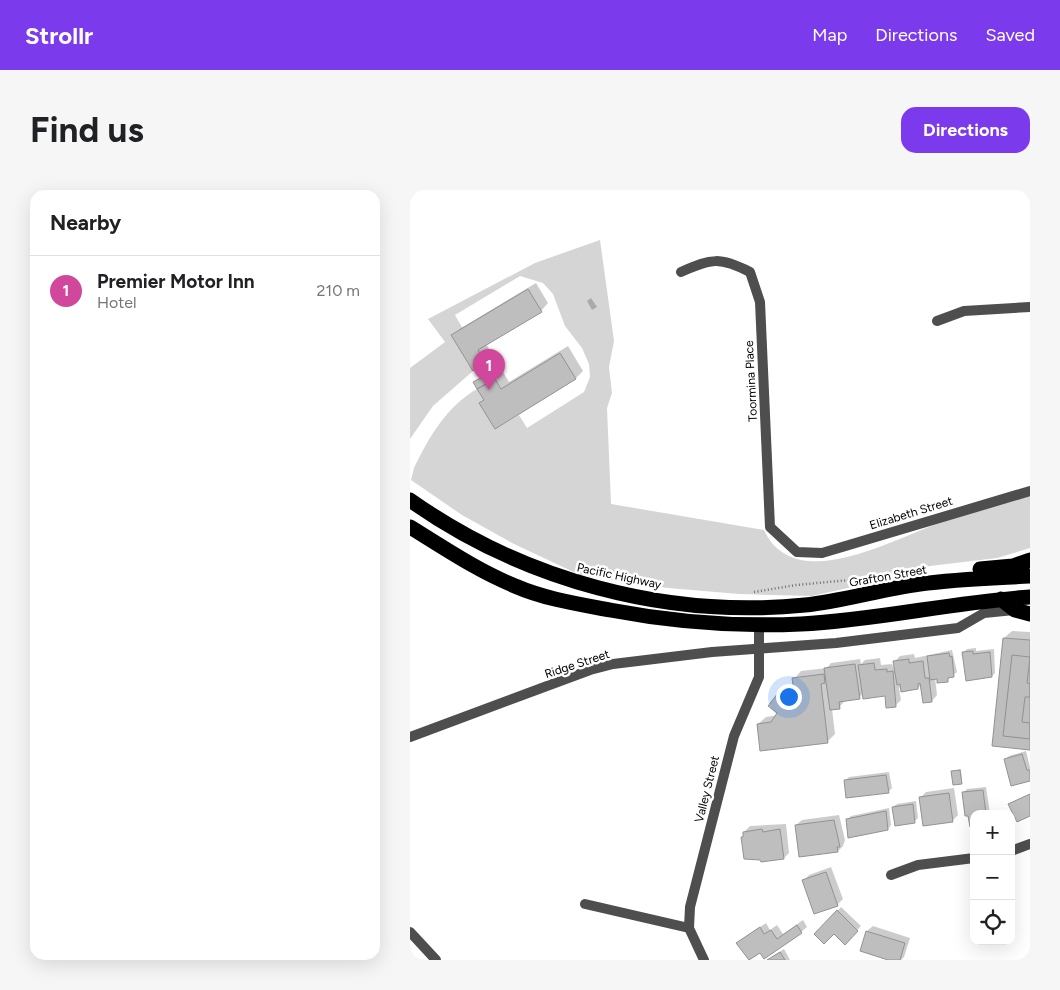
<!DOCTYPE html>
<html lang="en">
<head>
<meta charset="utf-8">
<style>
  body { margin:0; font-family:Figtree,sans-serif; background:#f6f6f6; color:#202124 }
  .controls { position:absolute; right:15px; bottom:15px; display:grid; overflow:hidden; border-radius:10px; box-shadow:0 5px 20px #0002 }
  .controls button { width:45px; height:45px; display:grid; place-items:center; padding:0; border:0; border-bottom:1px solid #e0e0e0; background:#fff; color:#202124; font:25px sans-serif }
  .you { position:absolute; left:378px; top:506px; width:18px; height:18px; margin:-12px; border:4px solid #fff; border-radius:50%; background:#1a73e8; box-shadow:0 0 0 8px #1a73e833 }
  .badge { display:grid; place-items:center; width:32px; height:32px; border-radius:50%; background:#7c3aed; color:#fff; font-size:16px; font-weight:700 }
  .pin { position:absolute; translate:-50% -41px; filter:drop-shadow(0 1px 2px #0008) }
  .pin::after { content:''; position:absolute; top:26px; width:18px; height:15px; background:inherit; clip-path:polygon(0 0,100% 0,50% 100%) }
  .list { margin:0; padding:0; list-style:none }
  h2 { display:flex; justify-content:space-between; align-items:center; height:65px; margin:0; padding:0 20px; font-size:21px }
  h2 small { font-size:16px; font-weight:400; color:#757577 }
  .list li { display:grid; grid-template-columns:32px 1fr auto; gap:15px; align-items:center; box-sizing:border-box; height:70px; padding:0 20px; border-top:1px solid #e0e0e0 }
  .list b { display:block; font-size:19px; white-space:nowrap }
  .list p { margin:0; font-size:16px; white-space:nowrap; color:#757577 }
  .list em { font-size:16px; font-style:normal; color:#757577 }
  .icon { flex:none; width:28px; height:28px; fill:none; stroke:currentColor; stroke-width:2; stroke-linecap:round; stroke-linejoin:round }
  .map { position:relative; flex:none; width:620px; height:770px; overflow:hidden; border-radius:15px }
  header { display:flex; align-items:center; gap:30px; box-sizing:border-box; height:70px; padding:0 25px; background:#7c3aed; color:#fff }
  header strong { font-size:24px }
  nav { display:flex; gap:28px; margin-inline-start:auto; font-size:18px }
  .intro { display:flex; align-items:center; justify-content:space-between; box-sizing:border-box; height:120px; padding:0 30px }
  h1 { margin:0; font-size:35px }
  .button { padding:12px 22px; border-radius:15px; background:#7c3aed; color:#fff; font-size:18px; font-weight:700 }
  main { display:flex; gap:30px; padding:0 30px }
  aside { flex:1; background:#fff; border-radius:15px; box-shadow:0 5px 20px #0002 }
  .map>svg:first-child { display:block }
  .green { fill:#d5d5d5 }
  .shadow { fill:#0003; fill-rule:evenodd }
  .building { fill:#bebebe; stroke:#929292 }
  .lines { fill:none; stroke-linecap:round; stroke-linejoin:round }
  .path { stroke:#707070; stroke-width:2.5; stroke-dasharray:1 2.5; stroke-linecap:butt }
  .street { stroke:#4e4e4e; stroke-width:10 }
  .highway { stroke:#000; stroke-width:15 }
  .labels { text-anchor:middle; stroke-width:5; stroke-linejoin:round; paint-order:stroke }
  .street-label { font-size:12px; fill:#000; stroke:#fff }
</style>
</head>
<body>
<header>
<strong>Strollr</strong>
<nav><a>Map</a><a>Directions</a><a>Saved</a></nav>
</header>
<div class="intro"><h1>Find us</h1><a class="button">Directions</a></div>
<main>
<aside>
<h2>Nearby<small></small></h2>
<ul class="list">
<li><span class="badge" style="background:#d1479c">1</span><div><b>Premier Motor Inn</b><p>Hotel</p></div><em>210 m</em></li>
</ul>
</aside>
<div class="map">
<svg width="620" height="770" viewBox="0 0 620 770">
  <rect width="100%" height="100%" fill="#fff"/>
  <path class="green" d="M190,50L204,151L199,177L202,203L197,218L201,314L354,340C385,407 485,348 532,332C561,322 591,314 620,306V358L587,368L520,376L473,390L402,406L329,404L258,398L170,385L104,354L52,325L1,290L4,278C19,247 37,216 67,199L74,210L69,213L85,239L109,225L117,238L174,202L180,187L179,174L172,158L155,136L143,104L133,93L110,86L45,125L53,139L42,146L63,181L23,216L0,249V178L35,152L18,129L125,73Z"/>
  <path class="shadow" d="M126,93L138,113L131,121L76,154L83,165L75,172L43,146L51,138Z
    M181,108L187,117L182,120L177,111Z
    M158,156L173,181L166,188L85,237L70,213L75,209L66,191L79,183L83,188L93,182L99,192ZM87,186L88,188L76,196V193Z
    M602,441L620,442V558L594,448Z
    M566,458V461L584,459L585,483L582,486L553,463L557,459Z
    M542,460L547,482L537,490L525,488L527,505L522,511L512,494L508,498L492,495L489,498L491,510L485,516L476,505L453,503L449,508L435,510L429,518L422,519L425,544L417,552L348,534L356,527L368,525L369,504L376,497L386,504L384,489L391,481L417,478L421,473L450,469L451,474L455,470L470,468L471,475L482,474L483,477H485V471L490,466L504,464L505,468Z
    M616,561L620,577V590L595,570L599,566Z
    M551,579L552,592L551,593L543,581Z
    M479,582L482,598L478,602L435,591L439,587Z
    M576,597L580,624H564L553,603L557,599Z
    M544,598L548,625L542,631L511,607L516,602Z
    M506,611L508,628L504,632L483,617L487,614Z
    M479,618L481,635L478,639L437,630L441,626Z
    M429,625L435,650L433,656L428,661L386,635L392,630Z
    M376,634L379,663L374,668L335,646L334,642L340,636Z
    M421,677L433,709L427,715L394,690L399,685Z
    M431,717L451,736L435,753L424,742L406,744Z
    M393,730L397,737L391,742L350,761L334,748L356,733L360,740L367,735L373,744Z
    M463,736L500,748L494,767L491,770H482L457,741Z
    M374,759L380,770H357Z"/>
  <path class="building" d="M118,99L132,122L68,160L76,173L63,181L41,145Z
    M150,163L166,189L85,239L69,213L74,210L67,199L85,189L91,199Z
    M78,184L82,191L67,199L63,192Z
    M593,448L620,450V560L582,556Z
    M563,461V464L580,462L582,487L556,491L552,462Z
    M539,463L540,467L542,466L544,487L538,488V492L527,493V489L520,490L517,466Z
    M602,465L620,467L617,493L620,494V507H615L612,532L620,533V549L593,546Z
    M499,469V473L513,471L515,488H519L522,512L513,513L510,493L508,494V499L491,502L490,494L487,495L483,471Z
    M464,473L465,480L477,479V482L483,481L486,517L476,518L475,506L453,509L448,475Z
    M445,474L450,509L429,512L430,519L420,520L414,478Z
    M414,484L415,493L411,494L418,553L350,561L347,534L361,532L367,523L358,516L368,503L377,511L384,502L382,488Z
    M612,564L617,580H620V591L601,596L594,569Z
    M550,580L552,594L543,595L541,581Z
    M476,585L479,603L436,608L434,590Z
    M573,600L576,624H564V636L560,637L558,626H555L552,602Z
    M539,603L543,632L513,636L509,607Z
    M620,604V626L607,632L598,614Z
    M503,614L505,633L485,636L482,617Z
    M476,621L478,640L438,648L436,629Z
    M424,630L430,657H427L428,662L389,667L385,635Z
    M352,639L353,642L370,639L374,669L351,672L350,670L334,669L331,647H333V642Z
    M416,682L428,716L404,724L392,690Z
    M427,720L448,741L435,755L424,744L414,754L404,744Z
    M387,735L392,743L354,769L350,763L339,770L326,753L350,737L354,744L361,740L367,749Z
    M456,741L495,753L490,770H478L450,761Z
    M370,762L375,770H357Z"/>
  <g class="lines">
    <path class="path" d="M344,402L386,395L450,389"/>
    <path class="street" d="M271,82C302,68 310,67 340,82L350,112L360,337L387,362L412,363L620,301
      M527,131L554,121L620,117
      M574,423L604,420
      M0,547L180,480L203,474L302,462L426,453L548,438L574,423L583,410
      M601,661L620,654
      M481,685L508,675L564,668
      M175,714L279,738
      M0,742L26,770
      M294,770L279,738L280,717L324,546L349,487V435"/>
    <path class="highway" d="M0,310C113,390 256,429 395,415C434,411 471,399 510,394C546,389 584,388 620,386
      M0,337C34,358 68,381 105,396C135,409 168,414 200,420C263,432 327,437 391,434C468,430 543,412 620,407
      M570,379L603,376L620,370
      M591,409L605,420L620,424"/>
  </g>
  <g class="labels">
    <g class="street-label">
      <text transform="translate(341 191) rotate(-93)" y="4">Toormina Place</text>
      <text transform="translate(501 323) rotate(-17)" y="4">Elizabeth Street</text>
      <text transform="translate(209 386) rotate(12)" y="4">Pacific Highway</text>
      <text transform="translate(478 386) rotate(-10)" y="4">Grafton Street</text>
      <text transform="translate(167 474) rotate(-18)" y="4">Ridge Street</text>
      <text transform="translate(297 599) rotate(-76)" y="4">Valley Street</text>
    </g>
  </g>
</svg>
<div class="controls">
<button>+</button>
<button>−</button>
<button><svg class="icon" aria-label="locate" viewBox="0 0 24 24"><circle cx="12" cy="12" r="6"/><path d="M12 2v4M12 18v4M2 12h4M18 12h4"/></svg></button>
</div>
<div class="you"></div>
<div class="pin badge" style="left:79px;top:200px;background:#d1479c">1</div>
</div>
</main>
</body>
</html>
